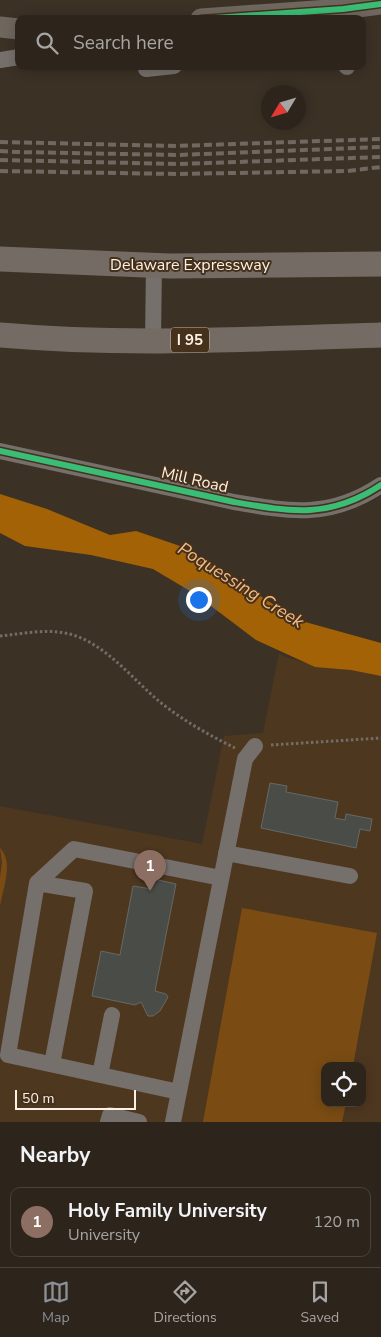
<!DOCTYPE html>
<html lang="en">
<head>
<meta charset="utf-8">
<style>
  body { margin:0; font-family:"Nunito Sans",sans-serif; background:#352d25; color:#f1f3f6 }
  .controls { position:absolute; right:15px; bottom:15px; display:grid; overflow:hidden; border-radius:10px; box-shadow:0 2px 12px #0003 }
  .controls button { width:45px; height:45px; display:grid; place-items:center; padding:0; border:0; border-bottom:1px solid #48423b; background:#2d251c; color:#f1f3f6; font:25px sans-serif }
  .compass { position:absolute; left:261px; top:85px; width:45px; height:45px; border-radius:50%; background:#2d251c; box-shadow:0 2px 12px #0003; rotate:232deg }
  .scale { position:absolute; left:15px; bottom:12px; width:121px; box-sizing:border-box; padding-left:5px; border:2px solid #fef1e4; border-top:0; font-size:14px; line-height:18px; white-space:nowrap; color:#fef1e4; -webkit-text-stroke:4px #45311c; paint-order:stroke }
  .you { position:absolute; left:198px; top:599px; width:18px; height:18px; margin:-12px; border:4px solid #fff; border-radius:50%; background:#1a73e8; box-shadow:0 0 0 8px #1a73e833 }
  .badge { display:grid; place-items:center; width:32px; height:32px; border-radius:50%; background:#8c9099; color:#fff; font-size:16px; font-weight:700 }
  .pin { position:absolute; translate:-50% -41px; filter:drop-shadow(0 1px 2px #0008) }
  .pin::after { content:''; position:absolute; top:26px; width:18px; height:15px; background:inherit; clip-path:polygon(0 0,100% 0,50% 100%) }
  .list { margin:0; padding:0; list-style:none }
  h2 { display:flex; justify-content:space-between; align-items:center; height:65px; margin:0; padding:0 20px; font-size:21px }
  h2 small { font-size:16px; font-weight:400; color:#a7a5a3 }
  .list li { display:grid; grid-template-columns:32px 1fr auto; gap:15px; align-items:center; box-sizing:border-box; height:70px; margin:0 10px 10px; padding:0 10px; border:1px solid #48423b; border-radius:10px }
  .list b { display:block; font-size:19px; white-space:nowrap }
  .list p { margin:0; font-size:16px; white-space:nowrap; color:#a7a5a3 }
  .list em { font-size:16px; font-style:normal; color:#a7a5a3 }
  .icon { flex:none; width:28px; height:28px; fill:none; stroke:currentColor; stroke-width:2; stroke-linecap:round; stroke-linejoin:round }
  .map { position:relative; flex:none; width:381px; height:1122px; overflow:hidden }
  .search { position:absolute; background:#2d251c; box-shadow:0 2px 12px #0003; left:15px; right:15px; top:15px; height:55px; display:flex; align-items:center; gap:12px; box-sizing:border-box; padding:0 18px; border-radius:10px; color:#a7a5a3; font-size:19px }
  .sheet { height:145px; background:#2d251c }
  nav { display:flex; justify-content:space-around; align-items:center; box-sizing:border-box; height:70px; border-top:1px solid #48423b; background:#2d251c; font-size:14px; color:#a7a5a3 }
  nav a { display:grid; justify-items:center; gap:2px }
  nav .on { color:#8c9099 }
  .map>svg:first-child { display:block }
  .built { fill:#4e371f; fill-rule:evenodd }
  .green { fill:#7a4c14 }
  .water { fill:#a36205 }
  .building { fill:#4a4c47; stroke:#666864 }
  .lines { fill:none; stroke-linecap:round; stroke-linejoin:round }
  .path { stroke:#736d67; stroke-width:3; stroke-dasharray:2.5 2.5; stroke-linecap:butt }
  .minor { stroke:#75706c; stroke-width:16 }
  .major { stroke:#6f675e; stroke-width:21 }
  .highway { stroke:#746c64; stroke-width:25 }
  .rail { stroke:#706861; stroke-width:4; stroke-dasharray:8 4; stroke-linecap:butt }
  .cycleway-casing { stroke:#45311c; stroke-width:9 }
  .cycleway { stroke:#3abd76; stroke-width:6 }
  .labels { text-anchor:middle; stroke-width:4; stroke-linejoin:round; paint-order:stroke }
  .shield { fill:#45311c; stroke:#c6b7a8; stroke-width:1 }
  .shield-label { font-size:15px; font-weight:bold; fill:#fef1e4 }
  .street-label { font-size:16px; fill:#fef1e4; stroke:#45311c }
  .water-label { font-size:18px; font-style:italic; fill:#f4bc85; stroke:#45311c }
</style>
</head>
<body>
<div class="map">
<svg width="381" height="1122" viewBox="0 0 381 1122">
  <rect width="100%" height="100%" fill="#3c3125"/>
  <path class="built" d="M279,653L285,657L307,663L319,662L381,676V1122H0V806L202,844L224,736L263,733ZM325,1066H362V1103H325Z"/>
  <path class="green" d="M0,848C14,862 3,888 0,906V877L2,863Z
    M242,908L377,933L353,1066H325V1103H346L342,1122H203Z"/>
  <path class="water" d="M0,494L47,509L110,535L136,531L183,547L298,620L381,643V676L351,670L315,667L256,640L195,594L153,569L91,555L25,546L0,533Z"/>
  <path class="building" d="M270,783L287,786L286,792L338,802L335,818L345,820L346,814L372,819L370,831L360,829L356,848L261,828Z
    M154,879L176,884L155,991L166,994L168,997L160,1011L153,1016H148L141,1002L135,1005L92,996L101,951L120,955L133,886L152,889Z"/>
  <g class="lines">
    <path class="path" d="M0,636C21,634 44,629 65,633C103,640 132,679 160,702C182,720 209,735 235,748
      M271,745L381,738"/>
    <path class="minor" d="M0,60L19,57
      M346,66L347,67
      M146,69L174,66
      M153,340L154,265
      M0,451L234,502C291,512 330,519 381,485
      M226,853L350,876
      M37,883L85,891L52,1064
      M100,1075L112,1015
      M179,1092L8,1055L37,883L74,849L221,878
      M108,1122L110,1115L139,1122
      M173,1122L245,759L255,746"/>
    <path class="major" d="M201,19L343,9L381,4
      M0,27L19,29"/>
    <path class="highway" d="M0,259L169,266L381,264
      M0,335C126,346 254,339 381,335"/>
    <path class="rail" d="M0,142L176,146L381,139
      M0,151L16,152L177,155L381,147
      M0,160L179,164L381,157
      M0,171L176,174L347,171L381,167"/>
    <g class="cycleway-casing">
      <path id="cycleway" d="M201,19L343,9L381,4
        M0,451L234,502C291,512 330,519 381,485"/>
    </g>
    <use href="#cycleway" class="cycleway"/>
  </g>
  <g class="labels">
    <rect class="shield" x="171" y="327.5" width="38" height="25" rx="4"/>
    <g class="shield-label">
      <text x="190" y="345">I 95</text>
    </g>
    <g class="street-label">
      <text x="190" y="270">Delaware Expressway</text>
      <text transform="translate(195 479) rotate(13)" y="6">Mill Road</text>
    </g>
    <g class="water-label">
      <text transform="translate(241 585) rotate(32)" y="6">Poquessing Creek</text>
    </g>
  </g>
</svg>
<div class="controls">
<button><svg class="icon" aria-label="locate" viewBox="0 0 24 24"><circle cx="12" cy="12" r="6"/><path d="M12 2v4M12 18v4M2 12h4M18 12h4"/></svg></button>
</div>
<svg class="compass" viewBox="-18 -18 36 36"><path d="M0-13l5 13h-10z" fill="#e53935"/><path d="M0 13l5-13h-10z" fill="#a7a5a3"/></svg>
<div class="scale">50 m</div>
<div class="you"></div>
<div class="pin badge" style="left:150px;top:891px;background:#8d6e63">1</div>
<div class="search"><svg class="icon" aria-label="search" viewBox="0 0 24 24"><circle cx="10" cy="10" r="6"/><path d="M15 15l6 6"/></svg>Search here</div>
</div>
<section class="sheet">
<h2>Nearby<small></small></h2>
<ul class="list">
<li><span class="badge" style="background:#8d6e63">1</span><div><b>Holy Family University</b><p>University</p></div><em>120 m</em></li>
</ul>
</section>
<nav>
<a class="on"><svg class="icon" aria-label="map" viewBox="0 0 24 24"><path d="M3 6l6-2 6 2 6-2v14l-6 2-6-2-6 2zM9 4v14M15 6v14"/></svg>Map</a>
<a><svg class="icon" aria-label="directions" viewBox="0 0 24 24"><path d="M12 3l9 9-9 9-9-9zM9 14v-3h6M13 9l2 2-2 2"/></svg>Directions</a>
<a><svg class="icon" aria-label="saved" viewBox="0 0 24 24"><path d="M7 4h10v16l-5-4-5 4z"/></svg>Saved</a>
</nav>
</body>
</html>
